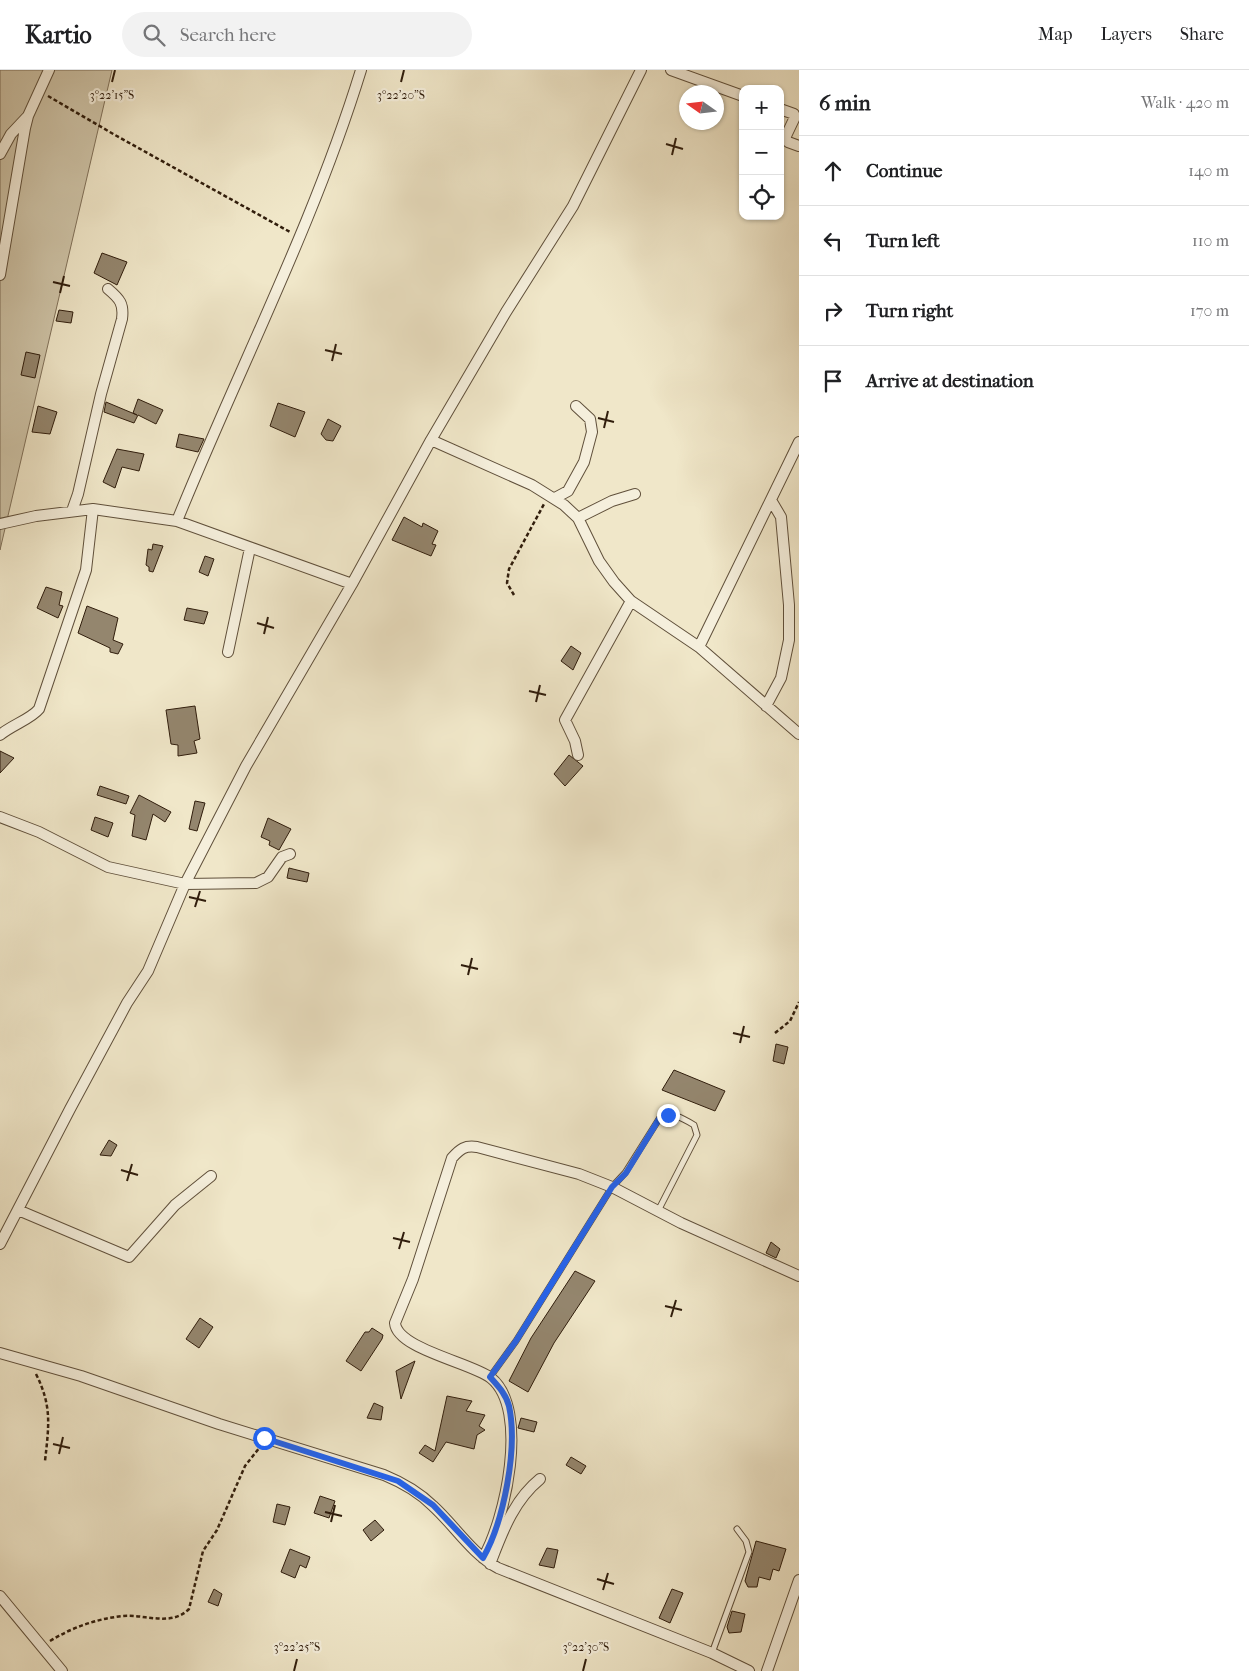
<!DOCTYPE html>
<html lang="en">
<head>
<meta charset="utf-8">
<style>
  body { margin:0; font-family:"IM FELL French Canon",serif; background:#f2f2f2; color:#202124 }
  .controls { position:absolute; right:15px; top:15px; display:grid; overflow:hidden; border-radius:10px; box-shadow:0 1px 4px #0004 }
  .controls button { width:45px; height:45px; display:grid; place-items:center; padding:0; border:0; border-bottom:1px solid #e0e0e0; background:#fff; color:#202124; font:25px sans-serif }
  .compass { position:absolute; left:679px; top:15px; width:45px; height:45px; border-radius:50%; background:#fff; box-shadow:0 1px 4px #0004; rotate:284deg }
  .stop { position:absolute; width:15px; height:15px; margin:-11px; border:4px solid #2563eb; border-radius:50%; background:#fff }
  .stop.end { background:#2563eb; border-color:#fff; box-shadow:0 1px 5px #0008 }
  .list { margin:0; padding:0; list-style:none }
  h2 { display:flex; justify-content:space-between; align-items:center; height:65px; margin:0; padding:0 20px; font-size:21px }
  h2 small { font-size:16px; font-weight:400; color:#757577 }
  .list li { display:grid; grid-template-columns:32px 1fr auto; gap:15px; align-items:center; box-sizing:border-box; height:70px; padding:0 20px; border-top:1px solid #e0e0e0 }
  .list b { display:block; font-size:19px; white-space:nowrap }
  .list em { font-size:16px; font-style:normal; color:#757577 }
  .icon { flex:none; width:28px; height:28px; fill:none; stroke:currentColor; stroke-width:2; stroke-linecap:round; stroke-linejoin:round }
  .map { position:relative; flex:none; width:799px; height:1601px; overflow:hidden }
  header { display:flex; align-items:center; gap:30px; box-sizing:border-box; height:70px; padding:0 25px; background:#fff; border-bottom:1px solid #e0e0e0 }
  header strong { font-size:24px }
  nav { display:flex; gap:28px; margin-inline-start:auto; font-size:18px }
  .search { width:350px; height:45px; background:#f2f2f2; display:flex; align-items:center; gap:12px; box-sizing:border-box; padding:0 18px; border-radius:28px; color:#757577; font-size:19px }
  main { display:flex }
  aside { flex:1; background:#fff }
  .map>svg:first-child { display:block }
  .green { fill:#cfc5a9; stroke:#80715a }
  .building { fill:#94866e; stroke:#301d0c }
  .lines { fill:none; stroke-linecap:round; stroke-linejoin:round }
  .lane-casing { stroke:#60503b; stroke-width:7 }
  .street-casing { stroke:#60503b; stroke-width:12 }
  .path { stroke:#301d0c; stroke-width:2.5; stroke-dasharray:4 2.5; stroke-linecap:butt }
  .lane { stroke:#f5efdc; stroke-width:5 }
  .street { stroke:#f5efdc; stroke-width:10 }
  .route { stroke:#2563eb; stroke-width:6 }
  .ticks { fill:none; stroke:#301d0c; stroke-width:2 }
  .ticks-label { font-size:12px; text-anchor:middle; fill:#301d0c; stroke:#f5efdc; stroke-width:4.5; stroke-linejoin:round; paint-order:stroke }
</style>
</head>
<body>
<header>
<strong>Kartio</strong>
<div class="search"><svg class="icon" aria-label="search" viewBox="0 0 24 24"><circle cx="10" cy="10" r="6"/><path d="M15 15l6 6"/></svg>Search here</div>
<nav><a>Map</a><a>Layers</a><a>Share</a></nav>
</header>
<main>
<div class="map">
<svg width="799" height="1601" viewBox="0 0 799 1601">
  <rect width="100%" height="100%" fill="#f0e7c9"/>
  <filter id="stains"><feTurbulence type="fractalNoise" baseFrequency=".004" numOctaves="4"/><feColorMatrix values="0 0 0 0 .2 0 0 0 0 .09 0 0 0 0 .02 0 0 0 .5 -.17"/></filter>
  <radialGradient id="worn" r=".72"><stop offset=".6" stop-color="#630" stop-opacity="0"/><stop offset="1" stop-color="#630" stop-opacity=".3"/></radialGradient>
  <path class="green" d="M0,0H112L0,480Z"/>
  <path class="building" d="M102,183L127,192L117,215L94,203Z
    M59,240L73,242L71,253L56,251Z
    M26,282L40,285L35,308L21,305Z
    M138,329L163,340L156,354L138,345L134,353L104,342L106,332L137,345L133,343Z
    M278,333L305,342L295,367L270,356Z
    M38,336L57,342L50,364L32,362Z
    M328,349L341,356L333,371L326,370L321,364Z
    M179,364L204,369L198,382L176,377Z
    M117,379L144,384L139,401L122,397L115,418L103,412Z
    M404,447L422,457L423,453L438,461L432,474L436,475L431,486L392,470Z
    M153,474L163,476L153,502L149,501V497L146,495L148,479L152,480Z
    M205,486L214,489L208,506L199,502Z
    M46,517L62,522L59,535L63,536L58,548L37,538Z
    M87,536L118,548L113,570L123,574L118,584L110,582V578L78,563Z
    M187,538L208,542L204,554L184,550Z
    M571,576L581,583L573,600L561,591Z
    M195,636L200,669L194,671L197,683L178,686V675L171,674L166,640Z
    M0,681L14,688L0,703Z
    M569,685L583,696L565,716L554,704Z
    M100,716L129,726L126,734L97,725Z
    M139,725L171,742L165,752L153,744L146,770L132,766L135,745L130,743Z
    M195,731L205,733L197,761L189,759Z
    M95,747L113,753L108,767L91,760Z
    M268,748L291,759L279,780L269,775L270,771L261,767Z
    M289,798L309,803L307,812L287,808Z
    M776,974L788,977L784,994L773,991Z
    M674,1000L725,1021L715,1041L662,1020Z
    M109,1070L117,1075L111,1086L100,1085Z
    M771,1172L780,1179L776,1188L766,1183Z
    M575,1201L595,1211L554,1273L528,1322L509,1311L531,1268Z
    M200,1248L213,1257L199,1278L186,1269Z
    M372,1258L383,1265L382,1269L361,1301L346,1291L365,1262H369Z
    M415,1291L401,1329L396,1301Z
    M447,1326L472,1331L466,1341L485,1345L479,1356L485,1360L477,1365L474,1379L446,1372L433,1392L419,1383L425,1375L435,1381Z
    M374,1333L383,1337L381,1350L367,1348Z
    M521,1348L537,1352L534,1362L518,1358Z
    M571,1387L586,1396L581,1404L566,1395Z
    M320,1426L335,1431L329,1448L314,1443Z
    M277,1434L290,1437L285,1455L273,1452Z
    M375,1450L384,1460L371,1471L363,1460Z
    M756,1471L786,1479L779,1501L773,1499L770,1510L759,1507L757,1517H748L745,1511Z
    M547,1478L558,1480L554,1498L539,1495Z
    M290,1479L310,1487L306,1498L300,1495L295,1508L281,1502Z
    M214,1519L222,1524L218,1536L208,1532Z
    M672,1519L683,1523L670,1553L659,1548Z
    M732,1541L745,1544L741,1562L729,1563L727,1557Z"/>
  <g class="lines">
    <g class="lane-casing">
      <path id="lane" d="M490,1307L516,1271L612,1117L625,1103L659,1049C673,1042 681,1047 694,1055L697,1065L658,1141
        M712,1583L749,1482L746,1471L737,1459"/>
    </g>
    <g class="street-casing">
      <path id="street" d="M671,0L743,26
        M780,39L794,44L795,47L785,68L788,72L799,76
        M0,84L11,64L27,47
        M0,205L25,58L28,46L49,0
        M431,370L532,415L564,435L578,448L599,491L614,512L631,531L699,577L799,664
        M555,428L568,421L584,392L592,362L590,349L576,336
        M72,441L78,424L101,324L122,249C124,234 120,229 108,219
        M578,448L612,431L635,424
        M177,451C238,300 313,156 361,0
        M0,454L36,446L93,439L177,451L352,514
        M699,577L799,372
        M228,582L250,478
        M766,636L781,608L789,570V535L781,447L771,430
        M0,665C12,655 31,649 39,639L86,500L93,439
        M578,685L575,671L565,650L631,531
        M0,747L39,762L108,797L185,814L256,813L268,807L282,787L290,784
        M18,1140L129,1187L175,1135L211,1106
        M0,1174L70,1039L127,933L148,901L185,814L246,696L352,514L431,370L506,242L573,136L641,0
        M0,1283L81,1306L219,1354L384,1405C401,1412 420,1423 433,1436C455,1456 471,1483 498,1498L712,1583L749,1601
        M483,1488C505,1451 530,1339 491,1308C472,1293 397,1279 395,1253L413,1209L452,1088C460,1079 465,1075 477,1077L579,1104L612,1117L681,1153L799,1206
        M490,1494C502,1463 513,1431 540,1409
        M0,1526L62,1601
        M767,1601L799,1510"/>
    </g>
    <path class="path" d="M48,26L115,65L290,162
      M514,525L507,513L509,499L544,434
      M775,963L790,951L799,932
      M36,1304C52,1336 49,1355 45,1391
      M50,1571C73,1557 96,1549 123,1546C145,1544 171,1557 189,1539L203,1481L217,1460L245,1396L260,1377"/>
    <use href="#lane" class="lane"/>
    <use href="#street" class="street"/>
  </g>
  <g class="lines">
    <path class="route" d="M264,1368L398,1411L433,1435L483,1488C504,1451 518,1378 509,1336C506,1324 498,1316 490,1307L516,1271L612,1117L626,1103L659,1049L668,1045"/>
  </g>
  <path class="ticks" d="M112,12L115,0M401,12L404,0M666,74L683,79M672,85L676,68M53,212L70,216M60,223L64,206M325,280L342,284M332,291L336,274M598,348L614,352M604,358L608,341M257,553L274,558M264,564L268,547M529,621L546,625M536,632L540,615M189,827L206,831M195,837L200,821M461,895L478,899M468,905L472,888M733,963L750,967M740,973L744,956M121,1100L138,1105M127,1111L132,1094M393,1168L410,1172M399,1179L404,1162M665,1236L682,1240M671,1247L676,1230M53,1374L70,1378M59,1384L63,1367M325,1442L342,1446M331,1452L335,1435M597,1509L614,1514M603,1520L608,1503M294,1601L297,1589M583,1601L586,1589"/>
  <g class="ticks-label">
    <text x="112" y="29">3°22'15"S</text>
    <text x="401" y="29">3°22'20"S</text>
    <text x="297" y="1581">3°22'25"S</text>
    <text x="586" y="1581">3°22'30"S</text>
  </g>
  <rect width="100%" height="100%" filter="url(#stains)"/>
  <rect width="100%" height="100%" fill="url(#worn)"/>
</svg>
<div class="controls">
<button>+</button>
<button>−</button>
<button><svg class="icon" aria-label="locate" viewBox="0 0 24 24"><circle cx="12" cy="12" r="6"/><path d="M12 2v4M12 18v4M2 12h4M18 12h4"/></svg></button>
</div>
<svg class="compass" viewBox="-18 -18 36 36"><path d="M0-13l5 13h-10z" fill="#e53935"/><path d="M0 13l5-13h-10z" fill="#757577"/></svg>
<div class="stop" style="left:264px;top:1368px"></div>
<div class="stop end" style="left:668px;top:1045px"></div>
</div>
<aside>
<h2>6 min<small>Walk · 420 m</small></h2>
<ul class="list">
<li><svg class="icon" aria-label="ahead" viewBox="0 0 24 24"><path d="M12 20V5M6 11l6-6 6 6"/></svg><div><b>Continue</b></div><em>140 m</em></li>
<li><svg class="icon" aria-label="left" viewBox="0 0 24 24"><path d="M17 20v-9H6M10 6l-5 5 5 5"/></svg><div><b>Turn left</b></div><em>110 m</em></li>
<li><svg class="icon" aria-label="right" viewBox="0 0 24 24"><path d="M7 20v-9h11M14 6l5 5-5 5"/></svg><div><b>Turn right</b></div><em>170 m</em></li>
<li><svg class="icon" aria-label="arrive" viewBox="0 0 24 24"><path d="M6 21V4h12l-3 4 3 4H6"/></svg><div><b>Arrive at destination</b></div></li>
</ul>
</aside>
</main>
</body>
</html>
